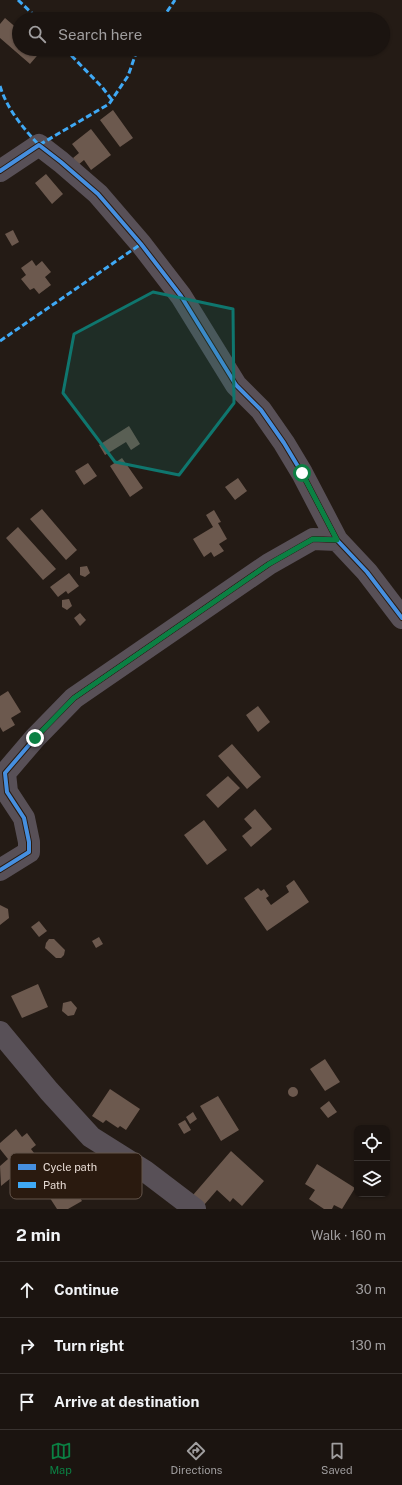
<!DOCTYPE html>
<html lang="en">
<head>
<meta charset="utf-8">
<style>
  body { margin:0; font-family:"Public Sans",sans-serif; background:#28211e; color:#f1f3f6 }
  .controls { position:absolute; right:12px; bottom:12px; display:grid; overflow:hidden; border-radius:8px; box-shadow:0 1px 3px #0004 }
  .controls button { width:36px; height:36px; display:grid; place-items:center; padding:0; border:0; border-bottom:1px solid #393330; background:#1b1410; color:#f1f3f6; font:20px sans-serif }
  .stop { position:absolute; width:12px; height:12px; margin:-9px; border:3px solid #0b8043; border-radius:50%; background:#fff }
  .stop.end { background:#0b8043; border-color:#fff; box-shadow:0 1px 4px #0008 }
  .list { margin:0; padding:0; list-style:none }
  h2 { display:flex; justify-content:space-between; align-items:center; height:52px; margin:0; padding:0 16px; font-size:17px }
  h2 small { font-size:13px; font-weight:400; color:#a09e9f }
  .list li { display:grid; grid-template-columns:26px 1fr auto; gap:12px; align-items:center; box-sizing:border-box; height:56px; padding:0 16px; border-top:1px solid #393330 }
  .list b { display:block; font-size:15px; white-space:nowrap }
  .list em { font-size:13px; font-style:normal; color:#a09e9f }
  .icon { flex:none; width:22px; height:22px; fill:none; stroke:currentColor; stroke-width:2; stroke-linecap:round; stroke-linejoin:round }
  .map { position:relative; flex:none; width:402px; height:1209px; overflow:hidden }
  .search { position:absolute; background:#1b1410; box-shadow:0 1px 3px #0004; left:12px; right:12px; top:12px; height:44px; display:flex; align-items:center; gap:10px; box-sizing:border-box; padding:0 14px; border-radius:22px; color:#a09e9f; font-size:15px }
  .sheet { height:220px; background:#1b1410 }
  nav { display:flex; justify-content:space-around; align-items:center; box-sizing:border-box; height:56px; border-top:1px solid #393330; background:#1b1410; font-size:11px; color:#a09e9f }
  nav a { display:grid; justify-items:center; gap:2px }
  nav .on { color:#0b8043 }
  .map>svg:first-child { display:block }
  .building { fill:#6c594e }
  .lines { fill:none; stroke-linecap:round; stroke-linejoin:round }
  .minor { stroke:#585057; stroke-width:22 }
  .quiet { stroke:#3fa9f5; stroke-width:3; stroke-dasharray:6 3; stroke-linecap:butt }
  .cycleway-casing { stroke:#2a1a0f; stroke-width:6 }
  .cycleway { stroke:#468fdf; stroke-width:4 }
  .route { stroke:#0b8043; stroke-width:5 }
  .marked { fill:#0f766e; fill-opacity:0.2; stroke:#0f766e; stroke-width:3; stroke-linejoin:round }
  .key { fill:#2a1a0f; stroke:#63544a; stroke-width:1 }
  .key-label { font-size:11px; fill:#e8dcd5 }
</style>
</head>
<body>
<div class="map">
<svg width="402" height="1209" viewBox="0 0 402 1209">
  <rect width="100%" height="100%" fill="#241b15"/>
  <path class="building" d="M5,18L19,30V49L42,50L30,64L0,38V24Z
    M113,110L133,138L120,147L100,120Z
    M91,129L111,155L91,170L84,160L78,165L73,158L79,153L72,144Z
    M46,174L63,194L52,204L35,183Z
    M13,230L19,242L12,246L5,234Z
    M32,260L36,266L42,261L51,272L45,277L51,285L39,294L34,288L30,290L21,279L26,275L21,268Z
    M129,426L140,444L131,450L126,442L105,455L99,445Z
    M122,458L143,488L130,497L110,466Z
    M88,463L97,476L84,485L75,471Z
    M238,478L247,491L235,500L225,487Z
    M42,509L77,550L66,560L30,519Z
    M214,510L221,522L218,523L227,539L219,544L224,551L214,557L211,552L204,557L193,539L213,527L206,515Z
    M18,527L56,569L43,580L6,538Z
    M87,566L90,573L85,577L80,575V567Z
    M69,573L79,586L68,594L66,591L58,597L50,587Z
    M69,599L72,606L67,610L62,607V600Z
    M80,613L86,620L80,626L74,618Z
    M8,691L21,712L11,718L15,725L3,732L0,727V696Z
    M258,706L270,722L258,732L246,715Z
    M232,744L261,777L247,789L218,756Z
    M228,776L240,788L218,808L206,795Z
    M255,809L272,829L251,847L242,836L252,828L244,819Z
    M204,820L227,850L207,865L184,835Z
    M294,880L309,902L267,931L244,898L258,888L261,891L264,889L269,896L266,898L271,905L289,892L286,886Z
    M0,905L8,909L9,918L0,925Z
    M39,921L47,931L39,937L31,927Z
    M99,937L103,944L96,948L92,941Z
    M49,939H54L65,950L64,955L61,958H56L45,948L46,943Z
    M38,984L48,1007L22,1018L11,996Z
    M71,1001L77,1008L74,1015L68,1016L62,1011L63,1003Z
    M325,1059L340,1082L325,1091L310,1069Z
    M288 1092a5 5 0 1 1 10 0a5 5 0 1 1-10 0Z
    M110,1089L140,1109L126,1130L120,1126L118,1128L106,1120L103,1123L92,1116Z
    M218,1096L239,1130L221,1141L200,1106Z
    M329,1101L337,1112L328,1118L320,1108Z
    M193,1112L197,1119L190,1124L186,1117Z
    M185,1120L191,1130L184,1134L178,1124Z
    M16,1129L22,1137L27,1133L36,1145L31,1149L37,1157L1,1186L0,1166L8,1159L0,1149V1143Z
    M231,1151L264,1181L242,1206L233,1198L230,1202L217,1190L204,1205L193,1195Z
    M61,1163L65,1171L77,1164L85,1177L81,1179L88,1189L78,1195L82,1201L68,1209H57L37,1178Z
    M317,1164L355,1188L342,1209L334,1205L332,1209H324L309,1199L315,1190L305,1184Z"/>
  <g class="lines">
    <path class="minor" d="M0,171L39,145L61,162L98,194L141,244L181,296L236,385L261,410L284,443L302,473L337,540
      M0,870L29,852V842L24,818L7,792L5,773L35,738L74,698L269,564L313,539L337,540L367,572L402,618
      M0,1032L49,1091L91,1137L145,1171L195,1209"/>
    <path class="quiet" d="M18,0L38,19
      M162,19L175,0
      M65,49L102,87L112,100
      M0,86C7,109 23,128 39,145L109,104L128,76L135,56L140,49
      M0,341L141,244"/>
    <g class="cycleway-casing">
      <path id="cycleway" d="M0,171L39,145L61,162L98,194L141,244L181,296L236,385L261,410L284,443L302,473L337,540
        M0,870L29,852V842L24,818L7,792L5,773L35,738L74,698L269,564L313,539L337,540L367,572L402,618"/>
    </g>
    <use href="#cycleway" class="cycleway"/>
  </g>
  <g class="lines">
    <path class="route" d="M35,738L74,698L269,564L313,539L337,540L302,473"/>
  </g>
  <path class="marked" d="M153,292L233,309L234,403L179,475L115,462L63,393L74,334Z"/>
  <rect x="10" y="1153" width="132" height="46" rx="6" class="key"/>
  <rect x="18" y="1164" width="18" height="6" fill="#468fdf"/>
  <rect x="18" y="1182" width="18" height="6" fill="#3fa9f5"/>
  <g class="key-label">
    <text x="43" y="1171">Cycle path</text>
    <text x="43" y="1189">Path</text>
  </g>
</svg>
<div class="controls">
<button><svg class="icon" aria-label="locate" viewBox="0 0 24 24"><circle cx="12" cy="12" r="6"/><path d="M12 2v4M12 18v4M2 12h4M18 12h4"/></svg></button>
<button><svg class="icon" aria-label="layers" viewBox="0 0 24 24"><path d="M12 4l9 5-9 5-9-5zM3 14l9 5 9-5"/></svg></button>
</div>
<div class="stop" style="left:302px;top:473px"></div>
<div class="stop end" style="left:35px;top:738px"></div>
<div class="search"><svg class="icon" aria-label="search" viewBox="0 0 24 24"><circle cx="10" cy="10" r="6"/><path d="M15 15l6 6"/></svg>Search here</div>
</div>
<section class="sheet">
<h2>2 min<small>Walk · 160 m</small></h2>
<ul class="list">
<li><svg class="icon" aria-label="ahead" viewBox="0 0 24 24"><path d="M12 20V5M6 11l6-6 6 6"/></svg><div><b>Continue</b></div><em>30 m</em></li>
<li><svg class="icon" aria-label="right" viewBox="0 0 24 24"><path d="M7 20v-9h11M14 6l5 5-5 5"/></svg><div><b>Turn right</b></div><em>130 m</em></li>
<li><svg class="icon" aria-label="arrive" viewBox="0 0 24 24"><path d="M6 21V4h12l-3 4 3 4H6"/></svg><div><b>Arrive at destination</b></div></li>
</ul>
</section>
<nav>
<a class="on"><svg class="icon" aria-label="map" viewBox="0 0 24 24"><path d="M3 6l6-2 6 2 6-2v14l-6 2-6-2-6 2zM9 4v14M15 6v14"/></svg>Map</a>
<a><svg class="icon" aria-label="directions" viewBox="0 0 24 24"><path d="M12 3l9 9-9 9-9-9zM9 14v-3h6M13 9l2 2-2 2"/></svg>Directions</a>
<a><svg class="icon" aria-label="saved" viewBox="0 0 24 24"><path d="M7 4h10v16l-5-4-5 4z"/></svg>Saved</a>
</nav>
</body>
</html>
